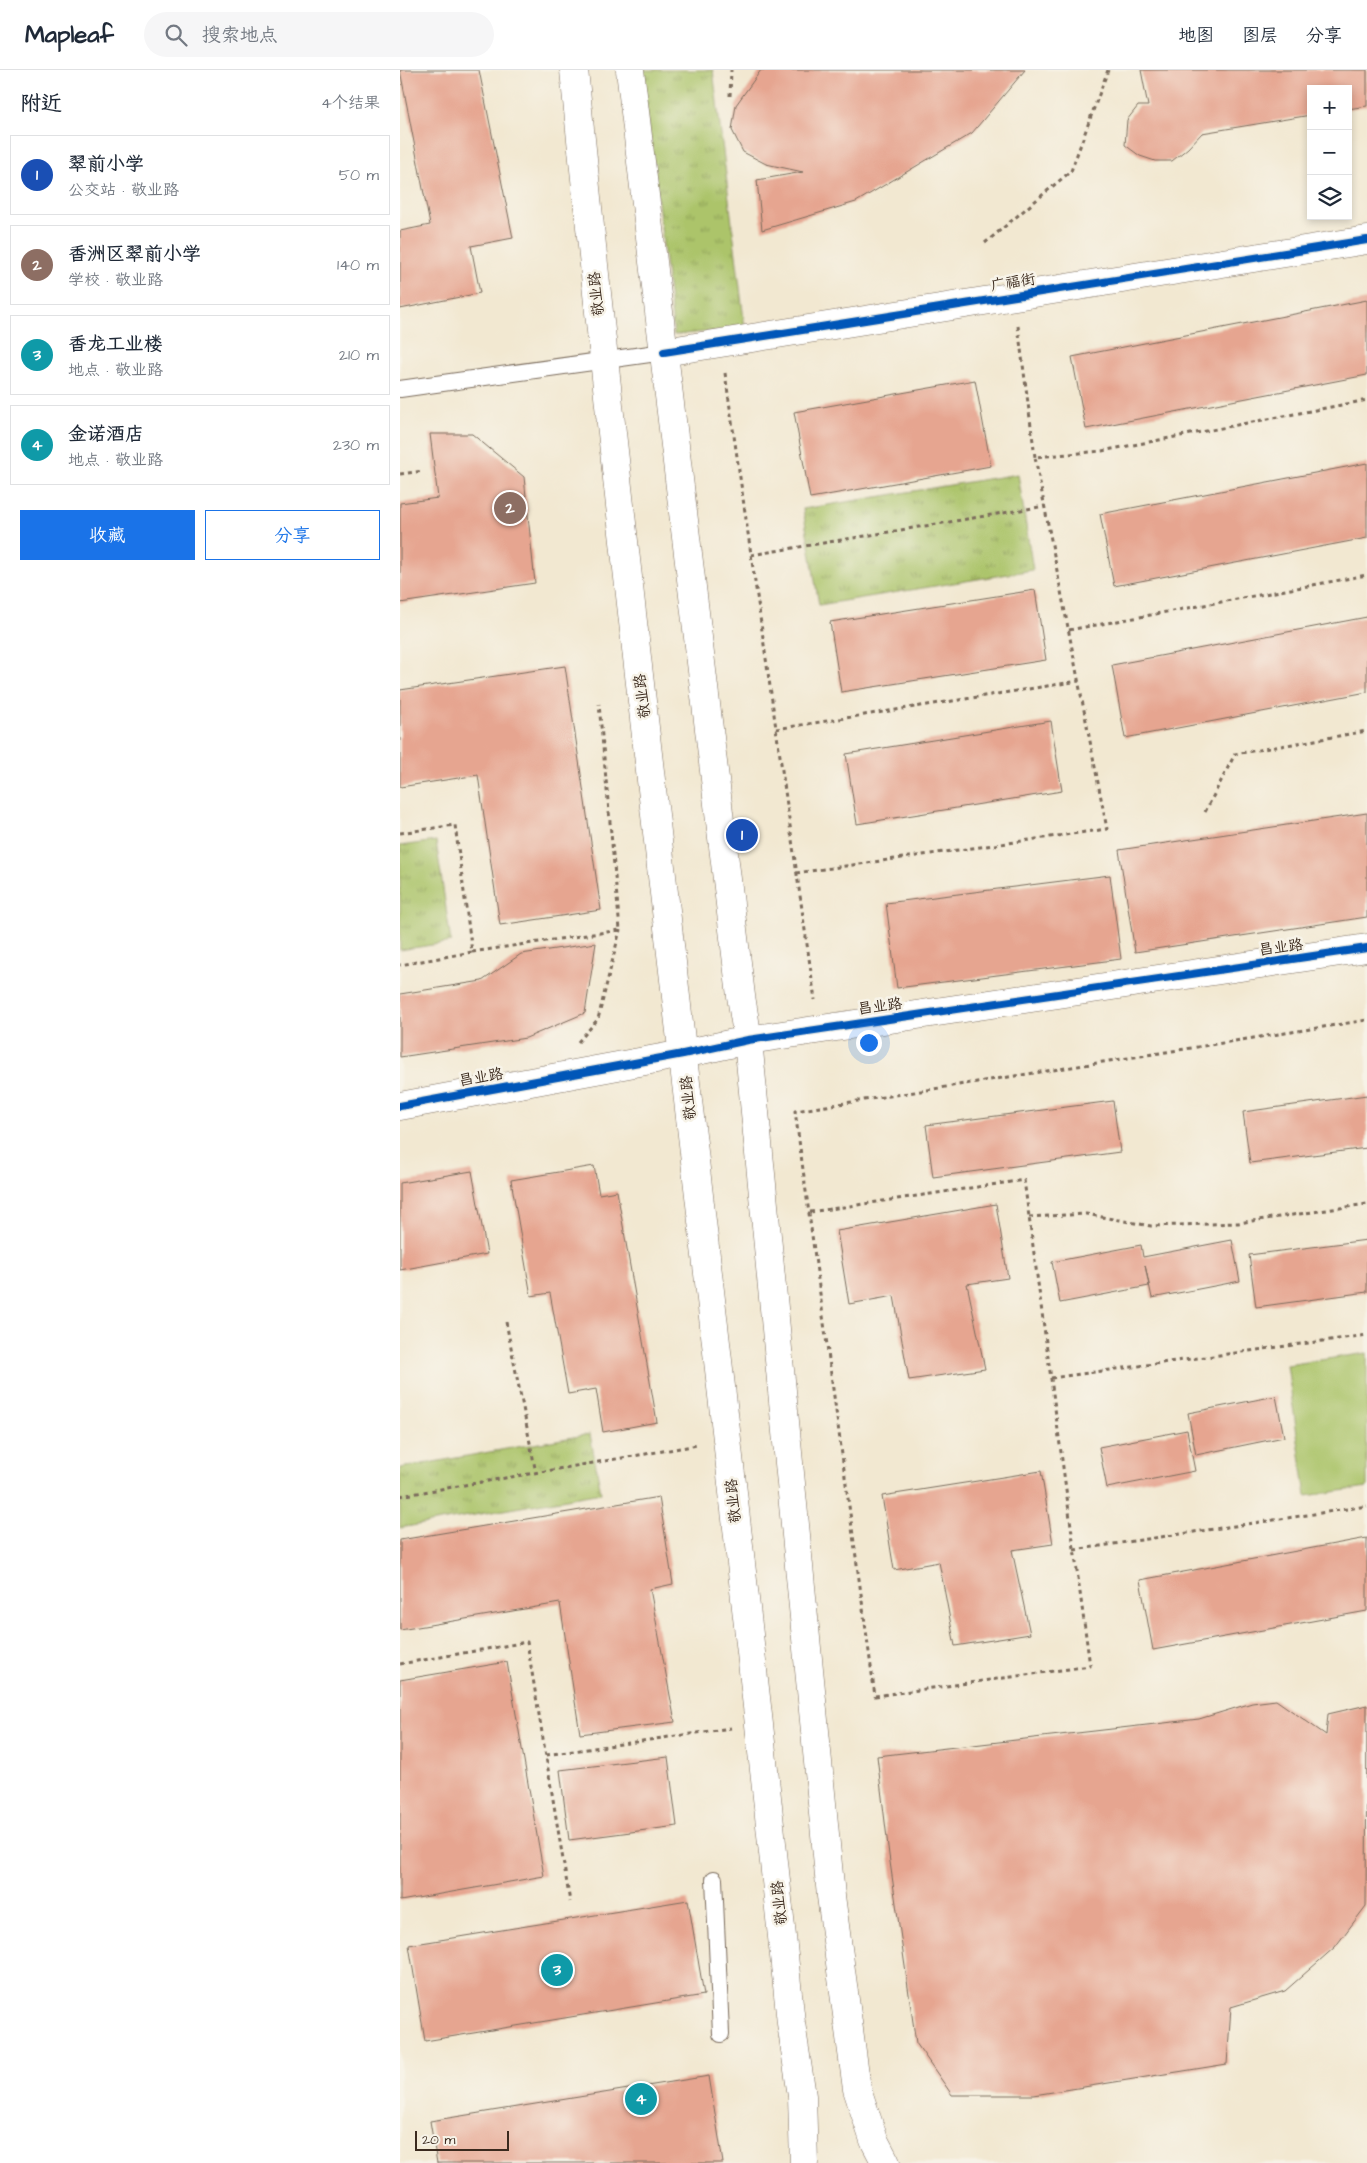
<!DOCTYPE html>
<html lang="zh">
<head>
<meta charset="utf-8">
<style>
  body { margin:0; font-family:"Architects Daughter","LXGW WenKai TC",sans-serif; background:#f6f6f7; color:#1f2937 }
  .controls { position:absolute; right:15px; top:15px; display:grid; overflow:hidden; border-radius:0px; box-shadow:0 2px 8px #0003 }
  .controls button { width:45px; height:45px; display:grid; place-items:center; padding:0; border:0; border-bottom:1px solid #e0e1e3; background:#fff; color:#1f2937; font:25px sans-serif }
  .scale { position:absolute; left:15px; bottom:12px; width:94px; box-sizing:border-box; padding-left:5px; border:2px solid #3b2a1e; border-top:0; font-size:14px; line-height:18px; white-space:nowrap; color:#3b2a1e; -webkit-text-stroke:4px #f7f3e8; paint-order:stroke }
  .you { position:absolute; left:468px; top:972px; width:18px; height:18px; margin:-12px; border:4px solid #fff; border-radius:50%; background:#1a73e8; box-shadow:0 0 0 8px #1a73e833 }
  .badge { display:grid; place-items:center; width:32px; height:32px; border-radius:50%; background:#1a73e8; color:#fff; font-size:16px; font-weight:700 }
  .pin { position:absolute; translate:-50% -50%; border:2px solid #fff; box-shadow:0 1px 5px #0006 }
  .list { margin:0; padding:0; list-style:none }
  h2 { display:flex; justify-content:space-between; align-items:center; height:65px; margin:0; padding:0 20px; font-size:21px }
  h2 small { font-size:16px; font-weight:400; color:#747a83 }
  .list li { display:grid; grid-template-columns:32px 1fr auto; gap:15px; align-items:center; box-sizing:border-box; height:80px; margin:0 10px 10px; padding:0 10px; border:1px solid #e0e1e3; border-radius:0px }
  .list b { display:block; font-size:19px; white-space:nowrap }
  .list p { margin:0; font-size:16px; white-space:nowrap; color:#747a83 }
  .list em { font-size:16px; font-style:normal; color:#747a83 }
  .actions { display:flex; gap:10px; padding:15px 20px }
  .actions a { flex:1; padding:11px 0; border:1px solid #1a73e8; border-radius:0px; text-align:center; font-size:18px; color:#1a73e8 }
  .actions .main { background:#1a73e8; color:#fff }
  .icon { flex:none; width:28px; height:28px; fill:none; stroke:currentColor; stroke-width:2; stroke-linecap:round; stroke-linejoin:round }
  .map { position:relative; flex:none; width:967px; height:2093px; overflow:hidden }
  header { display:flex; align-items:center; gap:30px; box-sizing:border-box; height:70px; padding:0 25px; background:#fff; border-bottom:1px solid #e0e1e3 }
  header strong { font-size:24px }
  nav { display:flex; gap:28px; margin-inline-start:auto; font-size:18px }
  .search { width:350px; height:45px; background:#f6f6f7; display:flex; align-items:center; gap:12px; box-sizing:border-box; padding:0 18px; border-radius:28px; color:#747a83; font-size:19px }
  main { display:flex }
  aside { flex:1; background:#fff }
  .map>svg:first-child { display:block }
  .grass { fill:url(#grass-tufts); stroke:#747744 }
  .pitch { fill:#acc46a; stroke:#747744 }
  .building { fill:#e6a590 }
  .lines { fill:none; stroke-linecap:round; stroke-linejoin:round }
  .service-casing { stroke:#7b6c5d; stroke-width:18 }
  .minor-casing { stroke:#7b6c5d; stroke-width:29 }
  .secondary-casing { stroke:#7b6c5d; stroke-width:29 }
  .path { stroke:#7b6c5d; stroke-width:3; stroke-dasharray:4 4; stroke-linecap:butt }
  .service { stroke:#fff; stroke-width:16 }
  .minor { stroke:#fff; stroke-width:28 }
  .secondary { stroke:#fff; stroke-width:28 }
  .cycleway-casing { stroke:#f7f3e8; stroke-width:11 }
  .cycleway { stroke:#0057b8; stroke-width:8 }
  .labels { text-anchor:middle; stroke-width:5; stroke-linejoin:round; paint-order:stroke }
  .street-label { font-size:15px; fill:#3b2a1e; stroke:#f7f3e8 }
</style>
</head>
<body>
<header>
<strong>Mapleaf</strong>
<div class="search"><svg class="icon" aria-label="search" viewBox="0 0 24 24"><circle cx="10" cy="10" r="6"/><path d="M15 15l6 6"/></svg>搜索地点</div>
<nav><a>地图</a><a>图层</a><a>分享</a></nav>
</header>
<main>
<aside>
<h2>附近<small>4个结果</small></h2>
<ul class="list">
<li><span class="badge" style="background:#1a4fb4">1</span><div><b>翠前小学</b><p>公交站 · 敬业路</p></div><em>50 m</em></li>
<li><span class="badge" style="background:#8d6e63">2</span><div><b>香洲区翠前小学</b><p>学校 · 敬业路</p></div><em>140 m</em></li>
<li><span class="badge" style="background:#0f9aa8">3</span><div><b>香龙工业楼</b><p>地点 · 敬业路</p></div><em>210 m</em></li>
<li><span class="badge" style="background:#0f9aa8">4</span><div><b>金诺酒店</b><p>地点 · 敬业路</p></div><em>230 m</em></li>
</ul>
<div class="actions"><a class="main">收藏</a><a>分享</a></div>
</aside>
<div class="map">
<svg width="967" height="2093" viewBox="0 0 967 2093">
  <defs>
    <pattern id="grass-tufts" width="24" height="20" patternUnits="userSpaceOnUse" patternTransform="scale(1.25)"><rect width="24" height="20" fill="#acc46a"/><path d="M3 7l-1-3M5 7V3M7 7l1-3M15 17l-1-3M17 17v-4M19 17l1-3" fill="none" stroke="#8d9f57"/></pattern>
  </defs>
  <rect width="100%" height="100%" fill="#f7f3e8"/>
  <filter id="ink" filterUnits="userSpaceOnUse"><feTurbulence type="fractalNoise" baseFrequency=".02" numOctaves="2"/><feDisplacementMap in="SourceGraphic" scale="10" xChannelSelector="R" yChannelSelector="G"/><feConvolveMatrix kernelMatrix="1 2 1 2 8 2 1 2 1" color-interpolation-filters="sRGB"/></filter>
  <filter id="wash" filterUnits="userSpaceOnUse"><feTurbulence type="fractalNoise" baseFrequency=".0096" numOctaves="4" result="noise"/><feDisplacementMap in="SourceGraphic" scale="20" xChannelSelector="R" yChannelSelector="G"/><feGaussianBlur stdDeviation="1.12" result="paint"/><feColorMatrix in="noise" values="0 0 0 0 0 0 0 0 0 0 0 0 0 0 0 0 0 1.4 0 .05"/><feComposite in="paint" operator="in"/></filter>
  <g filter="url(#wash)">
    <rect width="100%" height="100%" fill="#f2e8d1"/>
    <path class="grass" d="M242,0H313L345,258L274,265Z
      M618,404L633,500L419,535L403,439Z
      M36,771L51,872L0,880V776Z
      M190,1364L201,1423L0,1458V1398Z"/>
    <path class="pitch" d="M967,1283V1417L906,1426L887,1295Z"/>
    <g id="blocks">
      <path class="building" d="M0,0H79L113,168L71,176L80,223L0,239V161L30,155Z
        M361,0H625L572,63L456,132L362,160L357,110L403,102L366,94L343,82L332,60L336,35Z
        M741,0H967V36L948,39V19H911V45L802,63L788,78L772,91H755L740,86L725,75L727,50L738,36H748Z
        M967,230V305L686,359L672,287Z
        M575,310L591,396L410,428L394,342Z
        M30,364H72L124,407L135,513L0,533V433L38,428Z
        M967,393V468L714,516L700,444Z
        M635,520L646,590L441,622L430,552Z
        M967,547V622L725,668L712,595Z
        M165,596L201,840L100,855L78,705L0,717V620Z
        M651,651L662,721L457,754L446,684Z
        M967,743V847L735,882L719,780Z
        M710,805L721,889L497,918L486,833Z
        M196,873L185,943L126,968L0,987V924L82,911L121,884Z
        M967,1025V1078L850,1093L843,1042Z
        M713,1031L720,1082L533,1107L526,1055Z
        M194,1096L199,1124L217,1121L257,1352L203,1362L196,1319L168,1324L150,1223L131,1226L111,1110Z
        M72,1101L87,1184L0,1200V1113Z
        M596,1134L608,1208L567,1214L585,1299L509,1310L494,1226L449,1234L437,1161Z
        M832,1170L840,1211L752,1228L745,1195L749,1216L660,1233L652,1192L741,1175L743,1187Z
        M967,1170V1222L856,1237L849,1185Z
        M876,1326L884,1367L796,1385L788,1343Z
        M787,1360L795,1401L707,1418L699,1377Z
        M641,1401L653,1474L612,1480L630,1564L555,1576L539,1492L494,1500L482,1426Z
        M259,1427L273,1514L250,1519L275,1652L180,1664L160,1533L0,1560V1470Z
        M967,1468V1541L753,1580L740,1510Z
        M107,1592L144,1806L0,1831V1610Z
        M876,1630L926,1665L928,1644L967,1635L966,1836L935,1877L885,1921L831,1937L827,1994L634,2025H552L516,1973L489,1785L477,1686L799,1649L852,1633Z
        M268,1687L277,1756L169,1770L160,1700Z
        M288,1830L304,1925L25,1971L9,1875Z
        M309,2006L323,2093H37L30,2051Z"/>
    </g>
  </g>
  <g filter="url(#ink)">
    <use href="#blocks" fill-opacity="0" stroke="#7b6c5d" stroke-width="1"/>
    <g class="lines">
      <g class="service-casing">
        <path id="service" d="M0,319L264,282
          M314,1809L321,1964"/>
      </g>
      <g class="minor-casing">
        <path id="minor" d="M264,282L967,170
          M0,1036L283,984L348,970L967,878"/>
      </g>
      <g class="secondary-casing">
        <path id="secondary" d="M174,0C239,652 324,1301 391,1953L402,2026L404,2093
          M230,0L341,926L348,970L431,1826L457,2019L474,2070L486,2093"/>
      </g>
      <path class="path" d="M330,26L331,0
        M585,173L671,101L708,0
        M618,256L635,387
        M325,303L415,930
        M0,404L23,401
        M351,485L645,436
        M669,560L967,505
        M376,659L679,611
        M805,742L835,684L967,661
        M0,763L55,755L72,882L0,895
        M396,803L707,759L635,387L702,381L967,330
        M72,882L220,860L199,634
        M178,972L198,949L220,860
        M410,1142L624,1110L690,1596L475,1626L395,1041L967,950
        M629,1147L686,1144L751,1156L838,1153L967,1134
        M106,1252L136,1403
        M651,1308L967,1265
        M0,1426L298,1375
        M674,1480L967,1436
        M0,1594L127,1572L170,1832
        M146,1685L331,1658"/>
      <use href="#service" class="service"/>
      <use href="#minor" class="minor"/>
      <use href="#secondary" class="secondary"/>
      <g class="cycleway-casing">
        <path id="cycleway" d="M264,282L967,170
          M0,1036L283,984L348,970L967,878"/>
      </g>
      <use href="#cycleway" class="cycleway"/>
    </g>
  </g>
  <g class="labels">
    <g class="street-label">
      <text transform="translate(613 212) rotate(-9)" y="5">广福街</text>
      <text transform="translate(196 224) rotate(-96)" y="5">敬业路</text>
      <text transform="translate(242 626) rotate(-97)" y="5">敬业路</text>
      <text transform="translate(881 877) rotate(-8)" y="5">昌业路</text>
      <text transform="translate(480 936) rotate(-8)" y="5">昌业路</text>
      <text transform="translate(81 1007) rotate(-10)" y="5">昌业路</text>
      <text transform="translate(288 1028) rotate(-96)" y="5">敬业路</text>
      <text transform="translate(333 1431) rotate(-96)" y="5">敬业路</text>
      <text transform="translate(379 1833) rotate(-96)" y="5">敬业路</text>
    </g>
  </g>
</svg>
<div class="controls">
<button>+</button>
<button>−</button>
<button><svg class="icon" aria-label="layers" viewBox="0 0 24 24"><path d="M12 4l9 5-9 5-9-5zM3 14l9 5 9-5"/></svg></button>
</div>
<div class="scale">20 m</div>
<div class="you"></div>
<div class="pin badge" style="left:342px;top:765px;background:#1a4fb4">1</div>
<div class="pin badge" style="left:110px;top:438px;background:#8d6e63">2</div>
<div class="pin badge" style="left:157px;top:1900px;background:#0f9aa8">3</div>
<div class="pin badge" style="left:241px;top:2029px;background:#0f9aa8">4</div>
</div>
</main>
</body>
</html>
